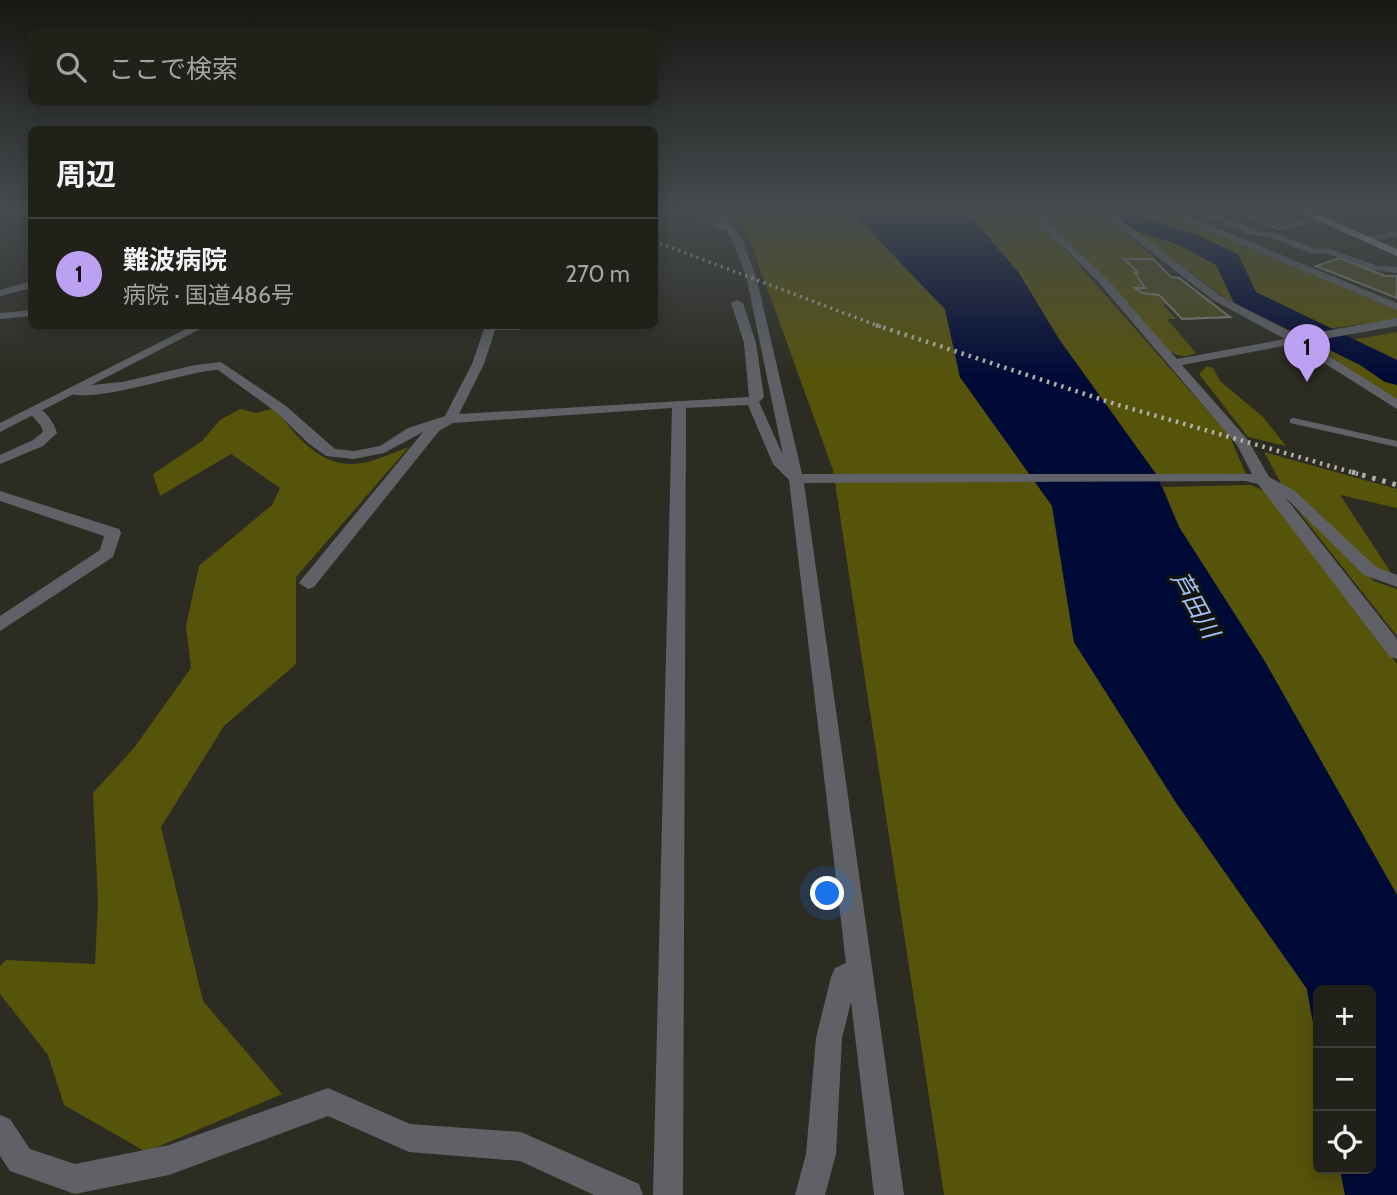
<!DOCTYPE html>
<html lang="ja">
<head>
<meta charset="utf-8">
<style>
  body { margin:0; font-family:Cabin,"Noto Sans JP",sans-serif; background:#2d2e27; color:#f1f3f6 }
  .controls { position:absolute; right:21px; bottom:21px; display:grid; overflow:hidden; border-radius:10px; box-shadow:0 4px 18px #0003 }
  .controls button { width:63px; height:63px; display:grid; place-items:center; padding:0; border:0; border-bottom:2px solid #3e3e39; background:#21211a; color:#f1f3f6; font:35px sans-serif }
  .you { position:absolute; left:828px; top:894px; width:24px; height:24px; margin:-18px; border:5px solid #fff; border-radius:50%; background:#1a73e8; box-shadow:0 0 0 10px #1a73e833 }
  .badge { display:grid; place-items:center; width:46px; height:46px; border-radius:50%; background:#bca0f2; color:#111; font-size:23px; font-weight:700 }
  .pin { position:absolute; translate:-50% -58px; filter:drop-shadow(0 2px 4px #0008) }
  .pin::after { content:''; position:absolute; top:37px; width:24px; height:21px; background:inherit; clip-path:polygon(0 0,100% 0,50% 100%) }
  .list { margin:0; padding:0; list-style:none }
  h2 { display:flex; justify-content:space-between; align-items:center; height:91px; margin:0; padding:0 28px; font-size:30px }
  h2 small { font-size:23px; font-weight:400; color:#a2a3a2 }
  .list li { display:grid; grid-template-columns:46px 1fr auto; gap:21px; align-items:center; box-sizing:border-box; height:112px; padding:0 28px; border-top:2px solid #3e3e39 }
  .list b { display:block; font-size:26px; white-space:nowrap }
  .list p { margin:0; font-size:23px; white-space:nowrap; color:#a2a3a2 }
  .list em { font-size:23px; font-style:normal; color:#a2a3a2 }
  .icon { flex:none; width:38px; height:38px; fill:none; stroke:currentColor; stroke-width:2; stroke-linecap:round; stroke-linejoin:round }
  .map { position:relative; flex:none; width:1397px; height:1195px; overflow:hidden }
  .search { position:absolute; background:#21211a; box-shadow:0 4px 18px #0003; left:28px; top:28px; width:630px; height:77px; display:flex; align-items:center; gap:18px; box-sizing:border-box; padding:0 24px; border-radius:10px; color:#a2a3a2; font-size:26px }
  .panel { position:absolute; background:#21211a; box-shadow:0 4px 18px #0003; left:28px; top:126px; width:630px; height:203px; border-radius:10px }
  .map>svg:first-child { display:block }
  .green { fill:#56530b }
  .water { fill:#000a36 }
  .lines { fill:none; stroke-linecap:round; stroke-linejoin:round }
  .river { fill:#000a36; fill-rule:evenodd }
  .building { fill:#4d4c1c; stroke:#818175; stroke-width:2 }
  .service { fill:#5f6166; fill-rule:evenodd }
  .minor { fill:#5f6166; fill-rule:evenodd }
  .tertiary { fill:#5f6166; fill-rule:evenodd }
  .trunk { fill:#9ba2ac; fill-rule:evenodd }
  .rail-far2 { stroke:#b0b0a9; stroke-width:3.5; stroke-dasharray:2 4.5; stroke-linecap:butt }
  .rail-far1 { stroke:#b0b0a9; stroke-width:4.5; stroke-dasharray:2.5 5; stroke-linecap:butt }
  .rail { stroke:#b0b0a9; stroke-width:5; stroke-dasharray:3.5 7; stroke-linecap:butt }
  .labels { text-anchor:middle; stroke-width:6; stroke-linejoin:round; paint-order:stroke }
  .water-label { font-size:24px; font-style:italic; fill:#9fc1f7; stroke:#14140f }
</style>
</head>
<body>
<div class="map">
<svg width="1397" height="1195" viewBox="0 0 1397 1195">
  <rect width="100%" height="100%" fill="#2c2c22"/>
  <path class="green" d="M728,209H849L945,309L960,377L1052,505L1074,642L1175,801L1307,989L1318,1050V1169H1340L1345,1195H944L833,470L746,230Z
    M960,209H1025L1047,229L1229,435L1246,474H1156Z
    M1054,209H1096L1156,259H1125L1138,273L1145,288L1136,289L1159,295L1166,304L1163,305L1176,319H1167L1196,353C1185,358 1178,357 1168,350L1043,213L1055,211Z
    M1105,209H1146L1174,217L1397,310V319L1291,334L1227,299Z
    M1397,332V371L1345,341Z
    M1326,340L1370,362L1397,380V401L1312,344Z
    M1207,366L1213,368L1220,381L1263,417L1286,446L1248,437L1199,374Z
    M275,408C294,434 317,464 352,464C370,464 392,453 409,447L296,577V664L224,726L161,827L203,1001L282,1094L146,1152L64,1105L48,1055L0,994V966L6,960L95,964L98,902L93,793L134,748L191,668L186,626L199,566L272,505L280,488L231,454L160,496L153,474L202,441L220,420L240,409L256,413Z
    M1264,452L1397,489V508L1340,495L1394,577L1372,565L1282,485Z
    M1251,485L1264,491L1397,664V895L1264,660L1179,527L1163,487Z
    M1295,507L1374,581L1397,589V636Z"/>
  <path class="water" d="M849,209H965L1019,273L1059,339L1156,474L1179,527L1264,660L1397,895V1195H1345L1340,1169H1371V990H1318V1050L1307,989L1175,801L1074,642L1052,506L960,377L945,309Z"/>
  <g class="lines">
    <path class="river" d="M1100,209H1127L1133,214L1197,235L1238,254L1256,292L1397,360V385L1385,382L1360,365L1234,303L1216,265L1179,245L1115,224Z"/>
  </g>
  <path class="building" d="M1233,209H1265L1301,224L1278,229Z
    M1340,258L1385,276H1397V298L1316,266Z
    M1124,259H1153L1171,277L1179,278L1230,317L1182,319L1159,295L1142,293L1135,288H1145L1135,273H1138Z"/>
  <g class="lines">
    <path class="service" d="M1182,209H1196L1215,213L1257,231L1274,233L1316,249L1327,248L1378,266L1397,267V273L1374,270L1326,253L1312,254L1270,237L1252,235L1210,217Z
      M1294,418L1397,441V447L1290,423V419Z"/>
    <path class="minor" d="M663,209H698L720,222L711,209H721L742,239L757,280L802,474H1252L1237,445L1099,283L1026,209H1036L1107,279L1177,359L1285,339L1213,300L1096,209H1107L1221,296L1298,336L1397,318V326L1307,342L1397,399V409L1294,344L1182,365L1248,440L1269,477L1295,491L1376,567L1397,575V587L1364,575L1285,497L1397,639V659L1390,657L1258,484L1245,481L804,483L904,1195H874L851,1002L842,1038L836,1154L825,1195H795L806,1154L816,1038L831,977L835,968L846,963L789,480L773,464L748,405L686,408L683,1195H653L672,408L453,423L439,431L314,587L308,589L299,583L302,579L423,432L384,453L354,459L326,456L308,443L276,412L218,370C188,370 86,408 65,391L72,387L122,382L195,365L221,362L286,406L335,449L354,451L380,446L408,428L445,416L472,364L485,326H525L519,330H495L484,364L459,414L749,397L744,343L731,303L737,300L743,303L756,343L764,397L759,402L783,455L747,280L732,239L726,230H720L696,215Z
      M1181,209H1191L1188,213L1190,217L1397,303V310L1184,221L1178,213Z
      M1397,231V237L1365,242L1360,239Z
      M32,281V288L0,296V290Z
      M32,310V316L0,319V313Z
      M34,406C45,409 54,422 57,433L43,446L0,464V455L33,440L43,432L41,426L27,410Z
      M0,491L119,529L121,533L113,557L0,631V616L100,550L104,536L0,501Z
      M328,1088L410,1124L521,1132L639,1184L643,1195H594L520,1161L409,1152L328,1116L169,1175L75,1194L10,1171L0,1156V1115L10,1119L30,1149L75,1164L169,1145Z"/>
    <path class="tertiary" d="M192,326H206L0,432V423Z"/>
    <path class="trunk" d="M1292,209H1306L1397,249V256Z"/>
    <path class="rail-far2" d="M654,241L881,327"/>
    <path class="rail-far1" d="M876,325L1115,404L1358,474"/>
    <path class="rail" d="M1352,472L1397,485"/>
  </g>
  <linearGradient id="sky" x2="0" y2="1"><stop stop-color="#181813"/><stop offset="0.56" stop-color="#454b4f"/><stop offset="1" stop-color="#454b4f" stop-opacity="0"/></linearGradient>
  <rect width="1397" height="376" fill="url(#sky)"/>
  <g class="labels">
    <g class="water-label">
      <text transform="translate(1195 605) rotate(61)" y="8">芦田川</text>
    </g>
  </g>
</svg>
<div class="controls">
<button>+</button>
<button>−</button>
<button><svg class="icon" aria-label="locate" viewBox="0 0 24 24"><circle cx="12" cy="12" r="6"/><path d="M12 2v4M12 18v4M2 12h4M18 12h4"/></svg></button>
</div>
<div class="you"></div>
<div class="pin badge" style="left:1307px;top:382px">1</div>
<div class="search"><svg class="icon" aria-label="search" viewBox="0 0 24 24"><circle cx="10" cy="10" r="6"/><path d="M15 15l6 6"/></svg>ここで検索</div>
<section class="panel">
<h2>周辺<small></small></h2>
<ul class="list">
<li><span class="badge">1</span><div><b>難波病院</b><p>病院 · 国道486号</p></div><em>270 m</em></li>
</ul>
</section>
</div>
</body>
</html>
